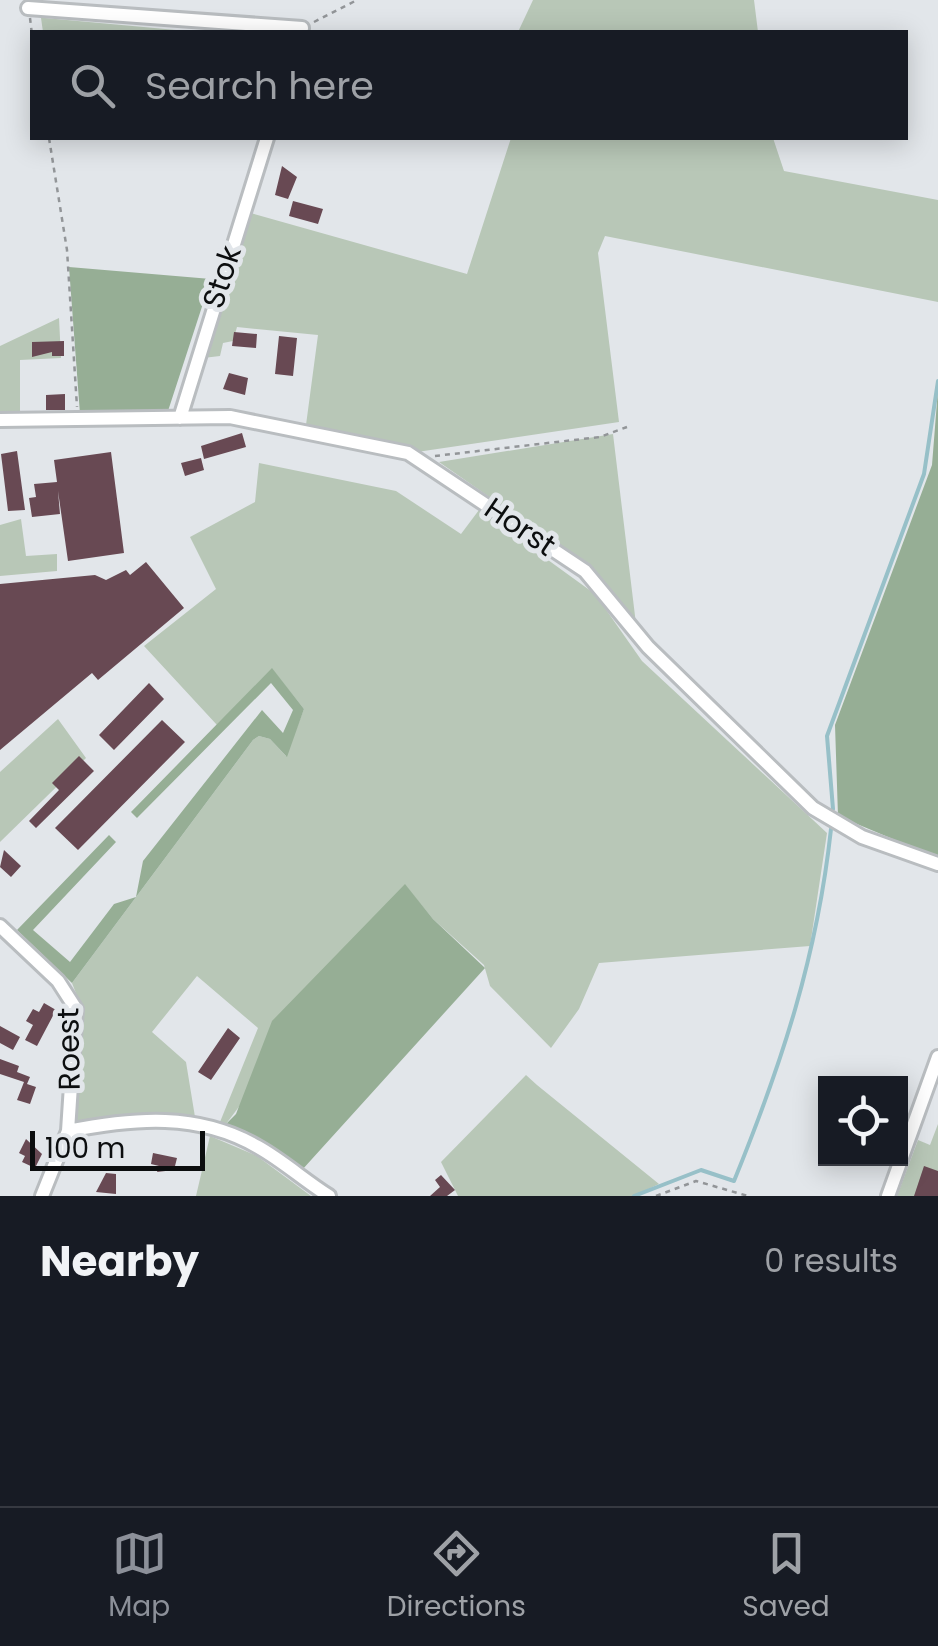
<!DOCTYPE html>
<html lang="en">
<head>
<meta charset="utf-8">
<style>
  body { margin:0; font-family:Poppins,sans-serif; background:#242831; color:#f1f3f6 }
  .controls { position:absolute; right:30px; bottom:30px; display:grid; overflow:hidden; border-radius:0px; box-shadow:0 5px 25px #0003 }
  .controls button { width:90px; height:90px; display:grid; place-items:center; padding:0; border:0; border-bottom:2px solid #363941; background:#171b24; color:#f1f3f6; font:50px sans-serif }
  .scale { position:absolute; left:30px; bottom:25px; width:175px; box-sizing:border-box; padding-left:10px; border:5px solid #0c0e0f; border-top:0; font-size:28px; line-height:35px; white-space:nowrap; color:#0c0e0f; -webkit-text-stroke:8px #e2e6ea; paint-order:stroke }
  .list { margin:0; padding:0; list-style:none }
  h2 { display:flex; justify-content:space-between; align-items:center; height:130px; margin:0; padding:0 40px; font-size:42px }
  h2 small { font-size:32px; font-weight:400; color:#9ea1a6 }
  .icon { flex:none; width:55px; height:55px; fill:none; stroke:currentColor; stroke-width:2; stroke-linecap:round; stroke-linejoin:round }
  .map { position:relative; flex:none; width:938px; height:1196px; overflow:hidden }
  .search { position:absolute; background:#171b24; box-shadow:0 5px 25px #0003; left:30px; right:30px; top:30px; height:110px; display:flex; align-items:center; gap:25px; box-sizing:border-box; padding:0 35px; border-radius:0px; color:#9ea1a6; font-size:38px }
  .sheet { height:310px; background:#171b24 }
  nav { display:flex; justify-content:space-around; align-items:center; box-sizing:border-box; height:140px; border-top:2px solid #363941; background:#171b24; font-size:28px; color:#9ea1a6 }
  nav a { display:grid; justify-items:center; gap:5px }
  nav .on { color:#8c9099 }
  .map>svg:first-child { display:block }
  .green { fill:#b8c7b7 }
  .forest { fill:#96ae95 }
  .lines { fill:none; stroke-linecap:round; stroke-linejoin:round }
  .stream { stroke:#97c0c8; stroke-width:4 }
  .building { fill:#684953 }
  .street-casing { stroke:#b9bdc0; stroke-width:18 }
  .path { stroke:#929598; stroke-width:2.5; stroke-dasharray:5 5; stroke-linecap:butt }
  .street { stroke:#fff; stroke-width:12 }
  .labels { text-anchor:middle; stroke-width:10; stroke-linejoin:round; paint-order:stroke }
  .street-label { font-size:30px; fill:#0c0e0f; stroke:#e2e6ea }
</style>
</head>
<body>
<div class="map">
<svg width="938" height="1196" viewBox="0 0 938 1196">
  <rect width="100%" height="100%" fill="#e2e6ea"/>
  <path class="green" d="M533,0H754L758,32H518Z
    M41,18H45L198,32H43Z
    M511,138H773L784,171L938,200V302L605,236L598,253L619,422L417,452L306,425L318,335L237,327L233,341L223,343L220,356L203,358L247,212L467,274Z
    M59,318L61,358L20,360V416L0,415V346Z
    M613,434L636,624C628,621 596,575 583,562L439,462Z
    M259,463L396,491L461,534L479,510L595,594L642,661L827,833L810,946L599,963L579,1009L551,1048L490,986L484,965L433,919L405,885L226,1124L220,1122L258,1028L197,976L152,1032L186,1062L195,1117L72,1125L79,1001L72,983L253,740L259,736L270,739L286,756L304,709L272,669L217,725L144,646L216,589L190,537L255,502Z
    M21,519L26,556L57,554V571L0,576V525Z
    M58,719L86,758L0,842V772Z
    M526,1075L537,1085L659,1184L633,1196H458L441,1162Z
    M938,1124V1196H897L918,1140L930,1145Z
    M210,1136L257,1156L311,1196H196Z"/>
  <path class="forest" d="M69,267L211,279L168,411L80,414Z
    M938,389V858L838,816L835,725L932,465Z
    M272,668L304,709L287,757L270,739L259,736L253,740L72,983L17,930L109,835L116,842L33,930L70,962L114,904L136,897L143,861L262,710L283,733L293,710L271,683L137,818L131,812Z
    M405,884L433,919L485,968L302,1170L226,1124L236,1114L272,1021Z"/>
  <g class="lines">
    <path class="stream" d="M833,809L827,736L924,474L938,381
      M634,1196L701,1170L734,1181C782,1063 817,957 831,829"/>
  </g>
  <path class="building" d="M282,166L297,177L288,199L275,195Z
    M293,201L323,209L318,224L289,216Z
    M234,332L257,334L256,348L232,346Z
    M279,336L297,338L293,376L275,374Z
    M64,341V356H52V352L32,357V342Z
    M229,373L248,378L245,395L223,389Z
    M65,394V410H46V395Z
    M242,433L246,447L204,459L201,446Z
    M17,451L25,510L8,511L1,454Z
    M111,452L124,553L68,561L58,491L60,514L32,517L29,498L36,497L34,484L57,482L54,460Z
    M201,458L204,470L185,476L181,463Z
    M146,562L184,608L98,680L92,673L0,750V584L95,575L106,580L126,570L130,575Z
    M149,683L164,699L114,750L99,735Z
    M162,720L185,742L78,850L55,828Z
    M79,756L94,771L36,828L29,821L59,790L52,783Z
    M4,850L21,866L11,877L0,867Z
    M44,1003L56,1010L37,1046L25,1040L33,1025L26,1021L33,1009L39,1012Z
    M0,1026L20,1037L13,1050L0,1043Z
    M228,1028L240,1038L211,1080L198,1072Z
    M0,1059L19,1066L17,1072L30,1077L27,1084L36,1087L30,1104L17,1100L24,1082L0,1074Z
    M26,1139L42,1154L35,1168L22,1162L25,1156L19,1153Z
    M153,1153L177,1158L174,1170L157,1172L159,1166L151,1164Z
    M924,1166L938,1171V1196H914Z
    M106,1173L116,1174V1194L96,1192Z
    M441,1175L455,1190L447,1196H430L440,1187L435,1180Z"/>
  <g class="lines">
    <g class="street-casing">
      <path id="street" d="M28,8L302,28L301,32
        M180,418L267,138
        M0,420L230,417L408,453L585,571L648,647L813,808L862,837L938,864
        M0,926L58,981L76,1009L68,1131L42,1196
        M68,1131C134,1118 198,1112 258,1147C283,1161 305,1181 329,1196
        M888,1196L938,1057"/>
    </g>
    <path class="path" d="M30,18L32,35
      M314,22L357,0
      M49,138L67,250L77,407
      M435,456L600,437L627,427
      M656,1196L696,1181L748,1196"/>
    <use href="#street" class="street"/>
  </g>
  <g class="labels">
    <g class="street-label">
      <text transform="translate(222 277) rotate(-72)" y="10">Stok</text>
      <text transform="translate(520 527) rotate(34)" y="10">Horst</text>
      <text transform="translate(69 1049) rotate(-91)" y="10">Roest</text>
    </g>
  </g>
</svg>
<div class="controls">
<button><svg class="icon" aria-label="locate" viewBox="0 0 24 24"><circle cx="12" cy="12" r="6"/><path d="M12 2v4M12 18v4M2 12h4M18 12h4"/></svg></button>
</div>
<div class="scale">100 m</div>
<div class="search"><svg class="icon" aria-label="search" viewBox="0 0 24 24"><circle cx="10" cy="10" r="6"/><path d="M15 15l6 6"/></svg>Search here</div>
</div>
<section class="sheet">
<h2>Nearby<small>0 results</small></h2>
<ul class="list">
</ul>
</section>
<nav>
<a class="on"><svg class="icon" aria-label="map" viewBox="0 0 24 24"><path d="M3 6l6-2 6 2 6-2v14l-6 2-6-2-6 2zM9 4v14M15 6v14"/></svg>Map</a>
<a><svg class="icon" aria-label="directions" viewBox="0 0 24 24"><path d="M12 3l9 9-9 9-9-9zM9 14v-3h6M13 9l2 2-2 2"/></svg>Directions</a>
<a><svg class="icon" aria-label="saved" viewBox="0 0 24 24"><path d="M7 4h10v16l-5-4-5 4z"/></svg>Saved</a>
</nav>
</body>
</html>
